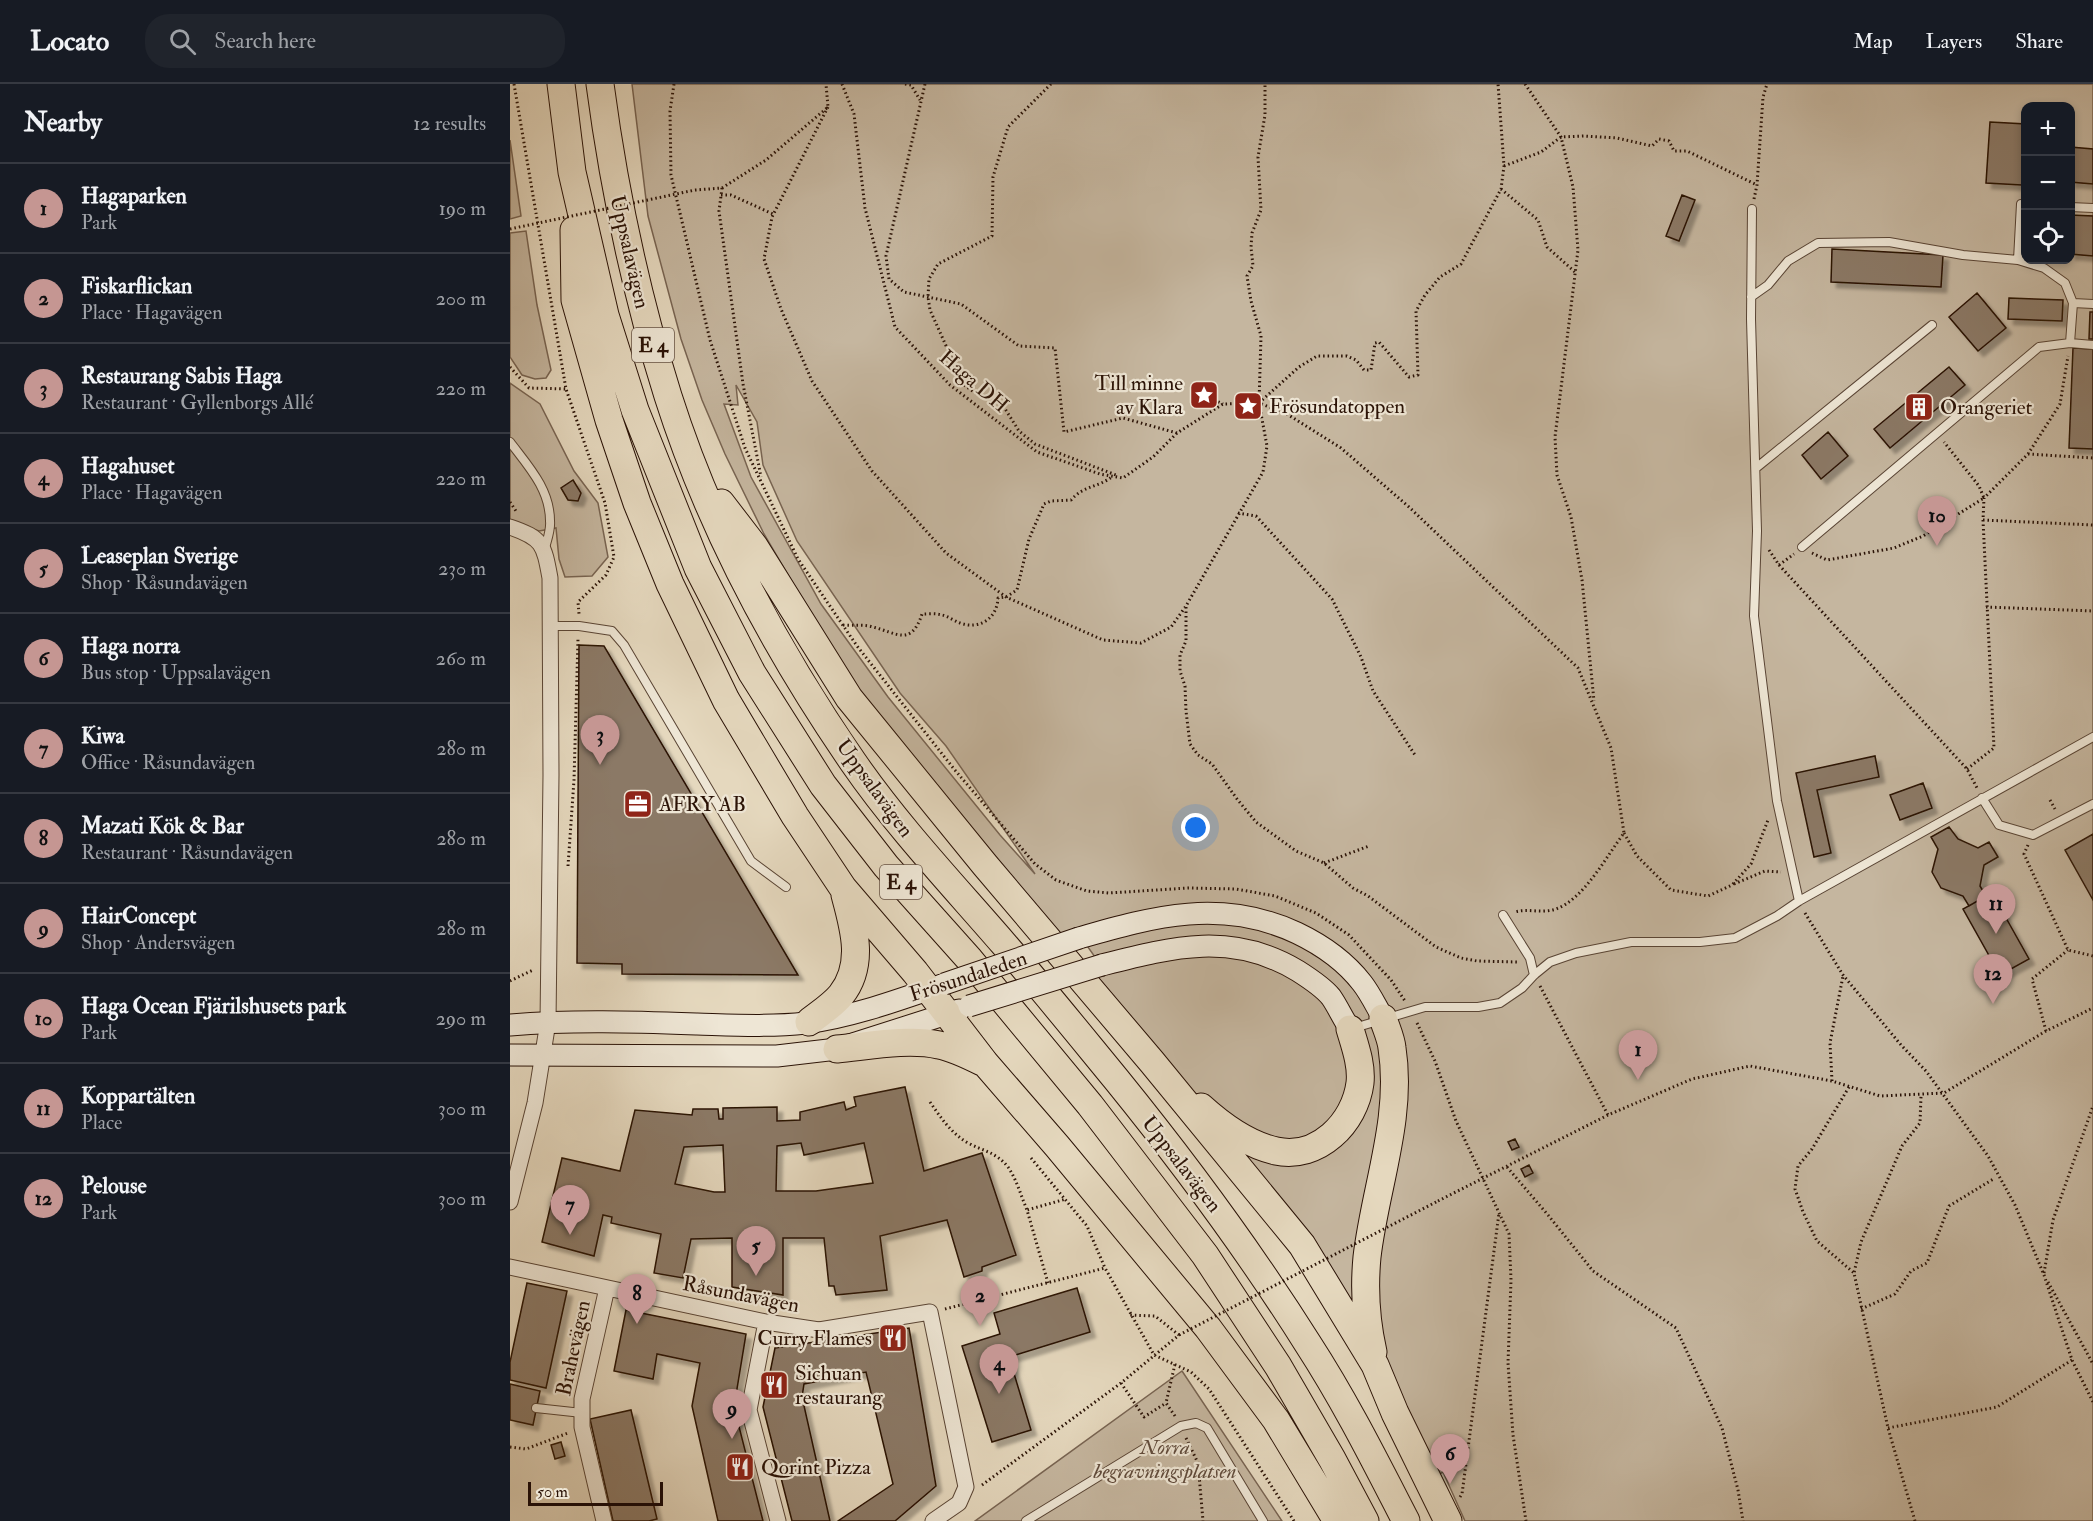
<!DOCTYPE html>
<html lang="en">
<head>
<meta charset="utf-8">
<style>
  body { margin:0; font-family:"IM FELL Double Pica",serif; background:#20242c; color:#f1f3f6 }
  .controls { position:absolute; right:18px; top:18px; display:grid; overflow:hidden; border-radius:12px; box-shadow:0 3px 9px #0003 }
  .controls button { width:54px; height:54px; display:grid; place-items:center; padding:0; border:0; border-bottom:2px solid #363941; background:#171b24; color:#f1f3f6; font:30px sans-serif }
  .scale { position:absolute; left:18px; bottom:15px; width:135px; box-sizing:border-box; padding-left:6px; border:3px solid #2a1206; border-top:0; font-size:16px; line-height:21px; white-space:nowrap; color:#2a1206; -webkit-text-stroke:4px #eee6d5; paint-order:stroke }
  .you { position:absolute; left:686px; top:744px; width:21px; height:21px; margin:-15px; border:4px solid #fff; border-radius:50%; background:#1a73e8; box-shadow:0 0 0 9px #1a73e833 }
  .badge { display:grid; place-items:center; width:39px; height:39px; border-radius:50%; background:#c59692; color:#111; font-size:20px; font-weight:700 }
  .pin { position:absolute; translate:-50% -50px; filter:drop-shadow(0 2px 3px #0008) }
  .pin::after { content:''; position:absolute; top:32px; width:21px; height:18px; background:inherit; clip-path:polygon(0 0,100% 0,50% 100%) }
  .list { margin:0; padding:0; list-style:none }
  h2 { display:flex; justify-content:space-between; align-items:center; height:78px; margin:0; padding:0 24px; font-size:26px }
  h2 small { font-size:20px; font-weight:400; color:#9ea1a6 }
  .list li { display:grid; grid-template-columns:39px 1fr auto; gap:18px; align-items:center; box-sizing:border-box; height:90px; padding:0 24px; border-top:2px solid #363941 }
  .list b { display:block; font-size:22px; white-space:nowrap }
  .list p { margin:0; font-size:20px; white-space:nowrap; color:#9ea1a6 }
  .list em { font-size:20px; font-style:normal; color:#9ea1a6 }
  .icon { flex:none; width:33px; height:33px; fill:none; stroke:currentColor; stroke-width:2; stroke-linecap:round; stroke-linejoin:round }
  .map { position:relative; flex:none; width:1583px; height:1437px; overflow:hidden }
  header { display:flex; align-items:center; gap:36px; box-sizing:border-box; height:84px; padding:0 30px; background:#171b24; border-bottom:2px solid #363941 }
  header strong { font-size:28px }
  nav { display:flex; gap:33px; margin-inline-start:auto; font-size:21px }
  .search { width:420px; height:54px; background:#20242c; display:flex; align-items:center; gap:15px; box-sizing:border-box; padding:0 21px; border-radius:24px; color:#9ea1a6; font-size:22px }
  main { display:flex }
  aside { flex:1; background:#171b24 }
  .map>svg:first-child { display:block }
  .green { fill:#c5b69f; stroke:#786452; stroke-width:1.5; fill-rule:evenodd }
  .building { fill:#8b7966; stroke:#2a1206; stroke-width:1.5; fill-rule:evenodd; filter:url(#shadow) }
  .lines { fill:none; stroke-linecap:round; stroke-linejoin:round }
  .service-casing { stroke:#594434; stroke-width:10 }
  .minor-casing { stroke:#594434; stroke-width:17 }
  .secondary-casing { stroke:#2a1206; stroke-width:23 }
  .motorway-casing { stroke:#2a1206; stroke-width:29 }
  .path { stroke:#2a1206; stroke-width:3; stroke-dasharray:1.5 3; stroke-linecap:butt }
  .service { stroke:#eee6d5; stroke-width:8 }
  .minor { stroke:#eee6d5; stroke-width:15 }
  .secondary { stroke:#eee6d5; stroke-width:21 }
  .motorway { stroke:#e5d8be; stroke-width:27 }
  .secondary-bridge-casing { stroke:#2a1206; stroke-width:23; stroke-linecap:butt }
  .path-bridge { stroke:#2a1206; stroke-width:3; stroke-dasharray:1.5 3; stroke-linecap:butt }
  .secondary-bridge { stroke:#eee6d5; stroke-width:21 }
  .labels { text-anchor:middle; stroke-width:4.5; stroke-linejoin:round; paint-order:stroke }
  .shield { fill:#eee6d5; stroke:#655244; stroke-width:1.5 }
  .shield-label { font-size:20px; font-weight:bold; fill:#2a1206 }
  .street-label { font-size:21px; fill:#2a1206; stroke:#eee6d5 }
  .poi-label { font-size:21px; fill:#2a1206; stroke:#eee6d5; text-anchor:start }
  .park-label { font-size:21px; font-style:italic; fill:#604b3c; stroke:#eee6d5 }
</style>
</head>
<body>
<header>
<strong>Locato</strong>
<div class="search"><svg class="icon" aria-label="search" viewBox="0 0 24 24"><circle cx="10" cy="10" r="6"/><path d="M15 15l6 6"/></svg>Search here</div>
<nav><a>Map</a><a>Layers</a><a>Share</a></nav>
</header>
<main>
<aside>
<h2>Nearby<small>12 results</small></h2>
<ul class="list">
<li><span class="badge">1</span><div><b>Hagaparken</b><p>Park</p></div><em>190 m</em></li>
<li><span class="badge">2</span><div><b>Fiskarflickan</b><p>Place · Hagavägen</p></div><em>200 m</em></li>
<li><span class="badge">3</span><div><b>Restaurang Sabis Haga</b><p>Restaurant · Gyllenborgs Allé</p></div><em>220 m</em></li>
<li><span class="badge">4</span><div><b>Hagahuset</b><p>Place · Hagavägen</p></div><em>220 m</em></li>
<li><span class="badge">5</span><div><b>Leaseplan Sverige</b><p>Shop · Råsundavägen</p></div><em>230 m</em></li>
<li><span class="badge">6</span><div><b>Haga norra</b><p>Bus stop · Uppsalavägen</p></div><em>260 m</em></li>
<li><span class="badge">7</span><div><b>Kiwa</b><p>Office · Råsundavägen</p></div><em>280 m</em></li>
<li><span class="badge">8</span><div><b>Mazati Kök &amp; Bar</b><p>Restaurant · Råsundavägen</p></div><em>280 m</em></li>
<li><span class="badge">9</span><div><b>HairConcept</b><p>Shop · Andersvägen</p></div><em>280 m</em></li>
<li><span class="badge">10</span><div><b>Haga Ocean Fjärilshusets park</b><p>Park</p></div><em>290 m</em></li>
<li><span class="badge">11</span><div><b>Koppartälten</b><p>Place</p></div><em>300 m</em></li>
<li><span class="badge">12</span><div><b>Pelouse</b><p>Park</p></div><em>300 m</em></li>
</ul>
</aside>
<div class="map">
<svg width="1583" height="1437" viewBox="0 0 1583 1437">
  <defs>
    <filter id="shadow"><feDropShadow dx="5.5" dy="5.5" stdDeviation="1.5" flood-color="#0004"/></filter>
  </defs>
  <rect width="100%" height="100%" fill="#e5d8be"/>
  <filter id="stains"><feTurbulence type="fractalNoise" baseFrequency=".00333" numOctaves="4"/><feColorMatrix values="0 0 0 0 .2 0 0 0 0 .09 0 0 0 0 .02 0 0 0 .5 -.17"/></filter>
  <radialGradient id="worn" r=".72"><stop offset=".6" stop-color="#630" stop-opacity="0"/><stop offset="1" stop-color="#630" stop-opacity=".3"/></radialGradient>
  <path class="green" d="M122,0H1583V1437H955L933,1388L928,1391L882,1293L656,974L587,893L597,890L566,846L550,850L444,730L354,614L312,549L254,450L215,370L192,316L171,255L138,132ZM1516,22H1560V176H1516ZM226,301L247,338L253,381L287,457L390,609L436,662L525,790L490,751L378,613L311,520L241,393L214,320L228,321Z
    M0,56L11,132L0,135Z
    M16,147L27,221L41,286L36,294L25,295L12,291L0,273V149Z
    M0,299L30,320L64,387L88,419L98,473L82,492L55,493L49,475L46,444L29,447L0,437Z
    M672,1287L772,1437H465Z"/>
  <path class="building" d="M1480,38L1516,40L1512,101L1476,99Z
    M1560,63L1583,65V100L1560,98Z
    M1172,111L1185,116L1169,157L1156,152Z
    M1560,131L1583,132V172L1560,170Z
    M1322,165L1433,171L1431,203L1321,198Z
    M1467,209L1496,244L1468,267L1439,233Z
    M1499,214L1553,216L1552,237L1498,235Z
    M1580,228H1583V255H1579Z
    M1563,264L1583,265V365L1559,364Z
    M1439,283L1455,301L1380,364L1364,345Z
    M1318,348L1338,372L1311,395L1292,371Z
    M63,396L71,409L68,417L58,416L51,404Z
    M69,561L94,562L288,891L112,890V880L67,879Z
    M1365,672L1369,693L1307,706L1321,769L1304,773L1286,689Z
    M1413,699L1422,724L1390,736L1380,711Z
    M1439,743L1448,755L1468,764L1479,758L1488,773L1474,781L1470,802L1476,812L1459,822L1453,812L1431,804L1422,788L1428,765L1421,753Z
    M1583,750V816L1555,766Z
    M1482,809L1519,875L1490,891L1453,825Z
    M395,1003L414,1087L472,1069L506,1171L472,1183V1187L454,1193L437,1136L370,1152L377,1206L326,1211L324,1202H319L314,1154H273V1211L222,1203V1154L181,1155L173,1194L144,1189L151,1150L101,1139L102,1133L93,1131L84,1172L32,1158L52,1074L110,1087L125,1026L182,1031L183,1025H208L209,1035H213V1024L267,1023V1037L290,1036V1028L334,1018L336,1026L346,1022L344,1013ZM291,1059L294,1071L354,1059L363,1099L306,1107H266L267,1062ZM213,1061L215,1108H204L165,1100L174,1063Z
    M1005,1055L1009,1063L1002,1066L998,1058Z
    M1019,1081L1023,1089L1015,1093L1011,1085Z
    M17,1199L57,1207L36,1304L0,1296V1278Z
    M567,1204L580,1248L499,1273L521,1346L482,1358L452,1262L490,1250L484,1229Z
    M116,1226L236,1250L224,1323L253,1437H208L182,1322L190,1279L147,1270L143,1295L104,1287Z
    M399,1244L426,1402L385,1437H328L383,1400L356,1288L294,1300L292,1313L320,1437H282L253,1323L265,1264Z
    M0,1300L30,1307L23,1341L0,1336Z
    M121,1326L147,1435L139,1437H103L80,1335Z
    M51,1358L55,1372L45,1375L41,1361Z"/>
  <g class="lines">
    <g class="service-casing">
      <path id="service" d="M1560,123L1583,124
        M1242,125L1241,235L1247,447L1244,532L1267,717L1289,817
        M1508,176L1511,120H1516
        M1241,213L1258,201L1278,177L1308,159L1379,158L1453,171L1508,176L1534,184L1555,199L1563,219L1560,259L1583,261
        M1563,219L1583,220
        M0,358C18,382 40,405 40,437C41,446 37,456 35,464
        M1246,384L1422,241
        M1292,463L1529,263L1560,259
        M41,542H69L102,547L114,561L241,777L276,803
        M1472,714L1489,741L1523,751L1583,720
        M993,831L1020,874L1024,891
        M844,944L915,923H968L990,919L1012,904L1024,891L1040,878L1066,869L1121,858H1190L1225,854L1267,832L1289,817L1583,653
        M26,1324L72,1329
        M516,1437L671,1342L686,1339L697,1344L753,1437"/>
    </g>
    <g class="minor-casing">
      <path id="minor" d="M0,443C33,454 34,461 40,494L41,691L38,938L25,1019L0,1118
        M0,1183L256,1238L309,1246L420,1228L456,1403L449,1419L423,1437
        M256,1238L239,1326L268,1437
        M94,1437L72,1343V1315L97,1204"/>
    </g>
    <g class="secondary-casing">
      <path id="secondary" d="M569,854C645,832 712,814 787,849C812,861 835,877 852,899C860,909 866,922 873,934
        M592,881C662,863 722,847 788,887C799,894 813,903 821,913C828,923 833,935 840,945
        M0,941C62,936 124,938 187,940C223,941 260,943 296,939C342,933 388,916 432,901
        M0,971L267,972L327,965L449,926"/>
    </g>
    <g class="motorway-casing">
      <path id="motorway" d="M51,0L62,88L95,231L125,326L188,484L242,589L313,701L376,782L460,876L580,1021L695,1171L768,1282L822,1375L855,1437
        M90,0C104,106 126,210 158,312C199,441 266,566 343,678C388,743 442,800 493,859C532,904 569,950 606,995C675,1080 740,1168 798,1260C835,1317 865,1377 896,1437
        M64,146L65,216L99,336L127,419L160,500L216,616L285,732L333,804L405,888L475,979L547,1062L698,1244L766,1336L827,1437
        M211,419L244,462L339,614L475,781L642,978L792,1161L865,1281L885,1329L938,1437
        M299,938C309,930 323,921 331,911C355,881 344,844 335,811
        M327,965C358,962 398,954 429,961C444,964 458,971 472,978
        M691,1023C712,1042 739,1061 766,1067C808,1076 845,1039 850,999C852,981 845,962 840,945
        M863,1268C856,1237 854,1205 857,1173C865,1104 893,1034 882,964C881,954 876,944 873,934"/>
    </g>
    <path class="path" d="M4,0L56,305L95,419L104,473L96,491L68,518L69,530
      M164,0L160,27L161,91L200,256L235,364L288,475L347,562L444,685L525,780L546,796L577,807L599,809L678,804L726,805L765,812L806,829L839,851L881,896L895,917
      M332,0L344,30L355,124L385,243L440,301L527,368L590,390L613,394L643,373L667,349L713,320L749,319L777,330L831,364L899,423L1068,584L1101,664L1114,749C1096,773 1074,815 1046,825C1032,830 1018,824 1005,828
      M395,0L401,1L410,16
      M415,0L376,172L379,195L394,208L451,220L509,262L545,264L554,348L613,334L667,349
      M541,0L498,43L483,93L482,152L428,180L419,195L418,213L420,226L442,275L451,299L464,308L492,320L509,347L525,360L606,391
      M1015,0L1051,53L1063,103L1068,166L1045,353L1047,391L1061,433L1072,496L1084,617
      M318,23L262,133L254,175L271,225L302,297L362,387L436,469L496,513L593,556L631,559L661,543L676,522L753,388L757,362L749,319L751,252L741,217L737,192L743,182L741,163L742,149L751,126L748,73L755,31V0
      M994,82L1031,68L1051,53L1074,52L1107,54L1142,62L1149,55L1159,57L1164,67H1177L1247,101
      M212,104L256,76L318,23L316,0
      M991,105L1028,136L1037,163L1065,188
      M185,106L212,104L209,127L233,300L251,393
      M211,111H221L263,130
      M1244,115L1247,101L1253,13L1257,0
      M0,283L19,304L56,305
      M696,312L713,320
      M749,319L789,283L807,272H837L846,276L854,286H861L865,259L869,258L899,293L908,291L906,227L915,211L930,193L951,180L991,105L994,82L988,0
      M1518,370L1583,374
      M0,418L6,427
      M728,429L746,432L822,515L851,573L863,607L905,671
      M1473,436L1583,441
      M1259,466L1269,481L1457,685L1467,704
      M1302,469L1317,476L1384,464L1413,452L1474,414L1469,402L1434,358
      M1269,481L1284,470
      M676,523V557L670,571V587L675,602L676,627L680,660L688,671L702,680L727,715L746,738L786,767L814,779L843,804L858,812L926,863L951,874L967,877L1007,878
      M1476,523L1583,527
      M333,541C343,542 354,540 363,543C387,549 401,563 412,530C418,530 426,529 432,531C438,532 444,537 450,539C469,546 487,535 488,514L496,513L507,506L519,455L534,420L541,417L561,416C574,401 588,404 603,392
      M1457,685L1484,664L1473,436L1474,414L1518,370L1550,320L1558,272
      M1540,716L1545,725
      M1114,749L1127,772L1161,806L1198,812L1222,801L1241,780L1258,736
      M1518,761L1514,770L1558,866L1583,872
      M814,779L859,762
      M58,782L64,696L68,555
      M1224,800L1255,787L1271,788
      M1295,829L1333,891L1391,961L1416,987L1478,1072L1505,1121L1534,1191L1562,1276L1583,1318
      M0,897L23,886
      M1030,902L1098,1031
      M907,939L925,977L946,1037L999,1150L1001,1196L998,1279L1003,1351L1016,1437
      M1536,947L1522,895L1558,866
      M1322,997L1320,959L1333,892
      M1339,1003L1302,1065L1288,1082L1285,1105L1293,1128L1307,1157L1344,1189
      M420,1018C431,1034 441,1049 458,1059C473,1067 486,1068 498,1083C507,1096 511,1112 517,1126
      M521,1074L577,1142L595,1184
      M997,1083L1038,1131L1083,1187L1166,1244L1212,1344L1228,1406L1233,1437
      M928,1117L1098,1031L1182,995L1240,982L1322,997L1370,1012L1434,1009L1536,947L1583,924
      M1534,1189L1543,1136L1583,1022
      M1538,1198L1583,1280
      M538,1199L517,1126L556,1115
      M435,1225L595,1184L644,1271L681,1288L699,1305L784,1437
      M1351,1225L1385,1210L1401,1187L1417,1179L1439,1122L1485,1094
      M611,1299L634,1333L656,1319
      M665,1332L656,1319L665,1280
      M1378,1344L1487,1323L1562,1276
      M676,1354L688,1379L693,1437
      M0,1363L16,1365L58,1349
      M472,1401L611,1299L669,1251L645,1232L619,1231
      M950,1413L952,1410L989,1129
      M1405,1437L1378,1344L1344,1189L1351,1158L1392,1062L1410,1039L1411,1012"/>
    <use href="#service" class="service"/>
    <use href="#minor" class="minor"/>
    <use href="#secondary" class="secondary"/>
    <use href="#motorway" class="motorway"/>
    <g class="secondary-bridge-casing">
      <path id="secondary-bridge" d="M434,900L569,854
        M459,922L592,881"/>
    </g>
    <path class="path-bridge" d="M0,145L185,106
      M669,1251L928,1117"/>
    <use href="#secondary-bridge" class="secondary-bridge"/>
  </g>
  <defs>
    <g id="sight-square" transform="scale(1.5)"><rect x="-9" y="-9" width="18" height="18" rx="4" fill="#8f2418" stroke="#eee6d5"/><path d="M0-6L1.8-2.2L6-1.7L2.9 1.2L3.7 5.4L0 3.3L-3.7 5.4L-2.9 1.2L-6-1.7L-1.8-2.2Z" fill="#fff"/></g>
    <g id="building-square" transform="scale(1.5)"><rect x="-9" y="-9" width="18" height="18" rx="4" fill="#8f2418" stroke="#eee6d5"/><path d="M-4-6H4V6H1V3H-1V6H-4ZM-2.5-4.3h1.7v1.8h-1.7ZM.8-4.3h1.7v1.8H.8ZM-2.5-1h1.7V.8h-1.7ZM.8-1h1.7V.8H.8Z" fill="#fff"/></g>
    <g id="office-square" transform="scale(1.5)"><rect x="-9" y="-9" width="18" height="18" rx="4" fill="#8f2418" stroke="#eee6d5"/><path d="M-6-3h4V-5.5h4V-3h4V5H-6ZM-1-4.5V-3h2v-1.5ZM-6 0V1H6V0Z" fill="#fff"/></g>
    <g id="restaurant-square" transform="scale(1.5)"><rect x="-9" y="-9" width="18" height="18" rx="4" fill="#8f2418" stroke="#eee6d5"/><path d="M-5-6h1v4h1v-4h1v4h1v-4h1v5L-1.5 .5V6h-2V.5L-5-1ZM5-6V6H3V1.5H1.5Q1.5-4 5-6Z" fill="#fff"/></g>
  </defs>
  <g fill-rule="evenodd">
    <use href="#sight-square" x="694" y="311"/>
    <use href="#sight-square" x="738" y="322"/>
    <use href="#building-square" x="1409" y="323"/>
    <use href="#office-square" x="128" y="720"/>
    <use href="#restaurant-square" x="383" y="1254"/>
    <use href="#restaurant-square" x="264" y="1301"/>
    <use href="#restaurant-square" x="230" y="1383"/>
  </g>
  <g class="labels">
    <g class="shield">
      <rect x="122" y="244" width="42" height="34" rx="4.5"/>
      <rect x="370" y="781" width="42" height="34" rx="4.5"/>
    </g>
    <g class="shield-label">
      <text x="143" y="268">E 4</text>
      <text x="391" y="805">E 4</text>
    </g>
    <g class="street-label">
      <text transform="translate(120 168) rotate(77)" y="7">Uppsalavägen</text>
      <text transform="translate(464 297) rotate(41)" y="7">Haga DH</text>
      <text transform="translate(365 704) rotate(54)" y="7">Uppsalavägen</text>
      <text transform="translate(458 892) rotate(-18)" y="7">Frösundaleden</text>
      <text transform="translate(672 1080) rotate(52)" y="7">Uppsalavägen</text>
      <text transform="translate(231 1210) rotate(11)" y="7">Råsundavägen</text>
      <text transform="translate(63 1264) rotate(-78)" y="7">Brahevägen</text>
    </g>
    <g class="poi-label">
      <text x="673" y="306" text-anchor="end">Till minne<tspan x="673" dy="24">av Klara</tspan></text>
      <text x="759" y="329">Frösundatoppen</text>
      <text x="1430" y="330">Orangeriet</text>
      <text x="149" y="727">AFRY AB</text>
      <text x="362" y="1261" text-anchor="end">Curry Flames</text>
      <text x="285" y="1296">Sichuan<tspan x="285" dy="24">restaurang</tspan></text>
      <text x="251" y="1390">Qorint Pizza</text>
    </g>
    <g class="park-label">
      <text x="655" y="1370">Norra<tspan x="655" dy="24">begravningsplatsen</tspan></text>
    </g>
  </g>
  <rect width="100%" height="100%" filter="url(#stains)"/>
  <rect width="100%" height="100%" fill="url(#worn)"/>
</svg>
<div class="controls">
<button>+</button>
<button>−</button>
<button><svg class="icon" aria-label="locate" viewBox="0 0 24 24"><circle cx="12" cy="12" r="6"/><path d="M12 2v4M12 18v4M2 12h4M18 12h4"/></svg></button>
</div>
<div class="scale">50 m</div>
<div class="you"></div>
<div class="pin badge" style="left:1128px;top:996px">1</div>
<div class="pin badge" style="left:470px;top:1242px">2</div>
<div class="pin badge" style="left:90px;top:681px">3</div>
<div class="pin badge" style="left:489px;top:1310px">4</div>
<div class="pin badge" style="left:246px;top:1192px">5</div>
<div class="pin badge" style="left:940px;top:1400px">6</div>
<div class="pin badge" style="left:60px;top:1151px">7</div>
<div class="pin badge" style="left:127px;top:1240px">8</div>
<div class="pin badge" style="left:222px;top:1355px">9</div>
<div class="pin badge" style="left:1427px;top:462px">10</div>
<div class="pin badge" style="left:1486px;top:850px">11</div>
<div class="pin badge" style="left:1483px;top:920px">12</div>
</div>
</main>
</body>
</html>
